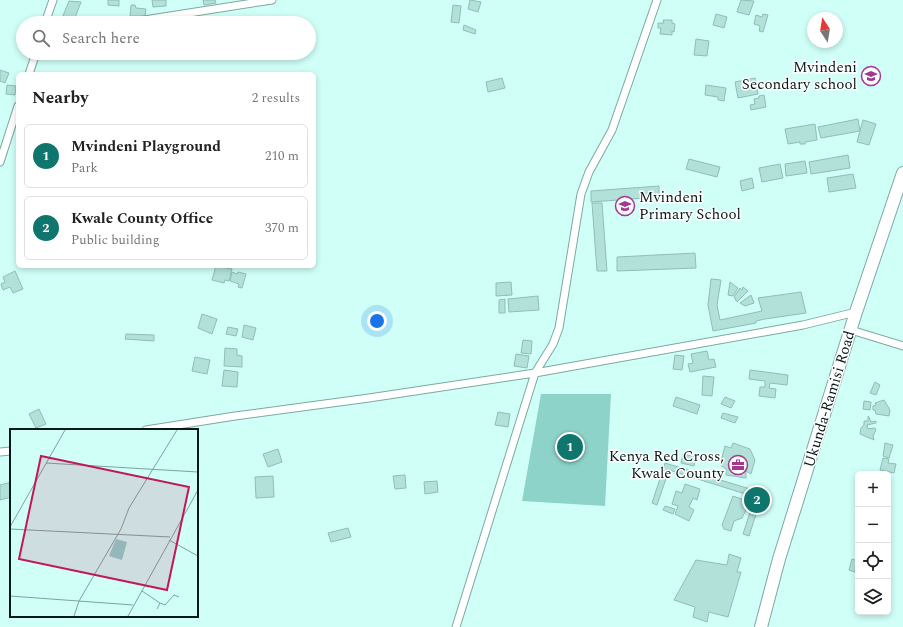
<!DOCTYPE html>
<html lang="en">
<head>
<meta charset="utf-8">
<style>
  body { margin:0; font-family:Spectral,serif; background:#f6f6f6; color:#222 }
  .controls { position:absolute; right:12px; bottom:12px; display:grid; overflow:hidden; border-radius:6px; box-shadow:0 2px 6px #0003 }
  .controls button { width:36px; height:36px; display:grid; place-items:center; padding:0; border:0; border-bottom:1px solid #e0e0e0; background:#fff; color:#222; font:20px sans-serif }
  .compass { position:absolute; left:807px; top:12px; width:36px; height:36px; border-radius:50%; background:#fff; box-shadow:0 2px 6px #0003; rotate:348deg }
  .you { position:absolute; left:377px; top:321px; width:14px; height:14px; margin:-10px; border:3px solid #fff; border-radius:50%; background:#1a73e8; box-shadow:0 0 0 6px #1a73e833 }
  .badge { display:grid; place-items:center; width:26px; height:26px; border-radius:50%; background:#0f766e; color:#fff; font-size:13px; font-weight:700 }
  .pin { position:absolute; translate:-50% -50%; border:2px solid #fff; box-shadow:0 1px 4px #0006 }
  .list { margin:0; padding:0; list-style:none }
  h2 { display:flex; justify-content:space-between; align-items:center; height:52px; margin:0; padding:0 16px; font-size:17px }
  h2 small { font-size:13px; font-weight:400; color:#767676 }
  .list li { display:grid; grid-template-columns:26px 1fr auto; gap:12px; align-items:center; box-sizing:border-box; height:64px; margin:0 8px 8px; padding:0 8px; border:1px solid #e0e0e0; border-radius:6px }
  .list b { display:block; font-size:15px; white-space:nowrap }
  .list p { margin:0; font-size:13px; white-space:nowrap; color:#767676 }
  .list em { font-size:13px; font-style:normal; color:#767676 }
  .icon { flex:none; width:22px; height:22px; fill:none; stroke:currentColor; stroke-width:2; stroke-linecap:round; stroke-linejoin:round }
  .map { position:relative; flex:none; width:903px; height:627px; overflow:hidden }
  .search { position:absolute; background:#fff; box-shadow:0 2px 6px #0003; left:16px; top:16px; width:300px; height:44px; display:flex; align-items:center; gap:10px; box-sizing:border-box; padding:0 14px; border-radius:22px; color:#767676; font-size:15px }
  .panel { position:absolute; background:#fff; box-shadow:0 2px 6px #0003; left:16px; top:72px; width:300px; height:196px; border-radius:6px }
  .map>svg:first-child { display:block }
  .green { fill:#8ed3c9 }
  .building { fill:#b2e1d9; stroke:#90beb7 }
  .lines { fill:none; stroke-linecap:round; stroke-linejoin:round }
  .minor-casing { stroke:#7ca9a2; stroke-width:9 }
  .trunk-casing { stroke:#7ca9a2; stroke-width:14 }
  .minor { stroke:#fff; stroke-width:7 }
  .trunk { stroke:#fff; stroke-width:12 }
  .labels { text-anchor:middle; stroke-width:3; stroke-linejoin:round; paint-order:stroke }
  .poi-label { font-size:15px; fill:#081a18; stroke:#fff; text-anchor:end }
  .street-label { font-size:15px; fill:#081a18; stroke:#fff }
  .inset-road { fill:none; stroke:#7fa39e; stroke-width:1 }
  .view { fill:#c2185b; fill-opacity:0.15; stroke:#c2185b; stroke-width:2 }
  .inset-edge { fill:none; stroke:#081a18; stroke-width:2 }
</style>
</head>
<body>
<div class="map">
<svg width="903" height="627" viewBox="0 0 903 627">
  <rect width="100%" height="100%" fill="#cffff7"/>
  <path class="green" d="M541,394H611L605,506L522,501Z"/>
  <path class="building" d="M108,0H119V6L108,5Z
    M152,0H166V6L153,7Z
    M203,0H215L216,3L204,5Z
    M470,0L481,2L478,12L468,9Z
    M741,0L754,1L749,15L737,12Z
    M69,1L81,2L73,23H60Z
    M131,5H135L136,8L146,9L145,16H130Z
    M453,5L461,6L459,23L451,22Z
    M716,14L727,17L724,28L713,25Z
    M763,14L768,15L763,32L759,31L760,26L754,24L756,15L762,17Z
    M663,20H672V23L675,24L674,32L672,31V35L660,34L661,28H658V23H664Z
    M464,25L476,30L475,34L463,30Z
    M696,39L709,41L707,56L694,55Z
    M0,70L9,73L5,83L0,81Z
    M502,78L505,88L488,92L486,82Z
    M755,78L758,94L738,98L735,82Z
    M7,85L16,86L15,95L6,94Z
    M706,85L726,88L724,101L718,100V97L705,95Z
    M764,95L766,107L751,110L750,105L755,104L754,99L759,98V96Z
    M858,119L860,131L821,138L818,127Z
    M863,120L876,124L869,145L857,142Z
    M815,124L817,140L805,142V144H800V142L788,144L785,129Z
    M848,155L850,168L811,174L809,162Z
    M689,159L720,167L717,177L686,169Z
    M805,161L807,173L786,176L785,164Z
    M780,164L783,178L762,182L759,168Z
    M853,174L856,188L829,192L827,178Z
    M752,178L754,188L742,191L740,181Z
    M659,186V197L591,202V191Z
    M592,203H602L607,271H597Z
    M695,253L696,268L617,271V257Z
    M216,266L232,269L229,281L225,280L224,283L212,280Z
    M15,271L23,289L13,293L10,287L3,290L1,284L5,282L3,277Z
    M232,272L237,274L238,272L246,274L242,288L238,287L239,284L230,281Z
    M711,279L721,280L717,305L720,320L762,311L758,298L801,292L806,313L765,319L756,321V323L713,331L708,305Z
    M511,282L512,295L496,296V283Z
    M730,282L738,288L733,296L728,295Z
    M743,287L748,291L737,302L734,297L740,288L742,290Z
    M751,295L754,303L745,306L740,303Z
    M538,296L539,310L509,312L508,299Z
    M505,299V313H499V300Z
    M202,314L217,319L212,334L198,328Z
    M244,325L256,328L253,340L242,337Z
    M228,327L238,329L236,336L226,334Z
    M126,334L154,335V341L125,339Z
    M523,340L532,341L531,354L521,353Z
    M225,348L237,349V355L242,356V367L224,366Z
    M707,351L709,360L714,359L716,367L690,372L688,364L693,363L691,354Z
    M516,354L529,356L527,368L514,366Z
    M675,355L684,356L682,370L673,369Z
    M195,357L210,360L207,374L192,371Z
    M224,370L238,372L237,387L222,386Z
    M750,370L788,375L787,385L770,383L769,388L776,389L775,398L759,396L760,387H765V381L749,379Z
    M703,376L714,377L712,396L702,395Z
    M875,382L880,385L876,395L870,393Z
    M676,397L700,405L697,414L673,406Z
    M725,397L735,401L731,408L721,404Z
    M884,400L890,410L889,416L876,414L875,410H873V406L876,405L875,403Z
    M864,401L871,402L870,410L863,409Z
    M39,409L46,424L36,428L29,414Z
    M498,412L510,414L508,427L495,425Z
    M723,413L738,417L735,423L721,418Z
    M868,416L869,417L871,422L876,421V423L867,425L868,429L875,428L876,430L873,436L874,440L860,434L861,428L864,425V421H868Z
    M733,443L750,449L755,460L751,474L746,471V478L726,475V469L720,465L725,446L731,448Z
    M885,443L893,445L889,458L883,456Z
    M278,449L282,462L268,467L263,454Z
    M683,454L696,457L694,466L681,463Z
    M883,458L889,459L888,463L896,464L894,473L880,470Z
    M665,463L763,493L749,536L743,534L755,497L669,470L657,505L652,503Z
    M405,475L406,488L395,489L393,476Z
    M273,476L274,497L256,498L255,477Z
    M437,481L438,492L425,494L424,482Z
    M11,482V497L0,500V485Z
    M685,484L700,489L697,500L693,498L689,507L694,510L689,521L675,514L678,506L672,504L676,491L682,493Z
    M733,496L750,502L742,518L734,521L731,531L724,529L722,525Z
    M665,506L675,509L673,514L663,510Z
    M348,528L351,537L331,542L328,533Z
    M729,554L741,558L737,572H741L728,617L709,612L707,622L693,617L695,607L674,600L696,560L727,565Z
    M852,559L858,561V573L849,570Z"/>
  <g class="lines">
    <g class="minor-casing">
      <path id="minor" d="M45,23L53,0
        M125,23L272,0
        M29,74L36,53
        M0,162L18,106
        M851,330L903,346
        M146,430L235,416L369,398L535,373L803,325L856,312
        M0,452L11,451
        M456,627L535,373L553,344L559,328L581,194L589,172L612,130L657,0"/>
    </g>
    <g class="trunk-casing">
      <path id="trunk" d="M761,627L779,559L856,312L903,173"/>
    </g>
    <use href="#minor" class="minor"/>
    <use href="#trunk" class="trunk"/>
  </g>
  <defs>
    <g id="school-ring" transform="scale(1)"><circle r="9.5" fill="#fff" stroke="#a43694" stroke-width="1.5"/><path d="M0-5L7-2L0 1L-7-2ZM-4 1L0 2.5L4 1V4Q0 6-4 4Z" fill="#a43694"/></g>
    <g id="office-ring" transform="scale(1)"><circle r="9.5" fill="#fff" stroke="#a43694" stroke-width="1.5"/><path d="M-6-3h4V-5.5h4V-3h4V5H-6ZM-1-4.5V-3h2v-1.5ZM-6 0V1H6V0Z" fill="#a43694"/></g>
  </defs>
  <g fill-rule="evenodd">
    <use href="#school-ring" x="871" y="76"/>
    <use href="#school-ring" x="625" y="206"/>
    <use href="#office-ring" x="738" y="465"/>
  </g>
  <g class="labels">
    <g class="poi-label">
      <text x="857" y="72">Mvindeni<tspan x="857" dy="17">Secondary school</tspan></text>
      <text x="639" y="202" text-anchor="start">Mvindeni<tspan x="639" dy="17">Primary School</tspan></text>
      <text x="724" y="461">Kenya Red Cross,<tspan x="724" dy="17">Kwale County</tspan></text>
    </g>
    <g class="street-label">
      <text transform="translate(829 399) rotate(-73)" y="5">Ukunda-Ramisi Road</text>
    </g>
  </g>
  <g transform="translate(10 429)">
    <rect width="188" height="188" fill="#cffff7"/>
    <path d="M106,110L117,113L112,131L99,127Z" fill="#8ed3c9"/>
    <path class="inset-road" d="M36,34L188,43M0,98L55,1M0,100L160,108M159,111L188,127M132,162L150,174L147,180M0,167L123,176M150,174L155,176L164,166L169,168M64,187L69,172L111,100L119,79L167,1M118,187L188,61"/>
    <path class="view" d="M31,27L179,58L157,161L9,130Z"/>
    <rect width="188" height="188" class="inset-edge"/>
  </g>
</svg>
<div class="controls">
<button>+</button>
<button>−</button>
<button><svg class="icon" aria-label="locate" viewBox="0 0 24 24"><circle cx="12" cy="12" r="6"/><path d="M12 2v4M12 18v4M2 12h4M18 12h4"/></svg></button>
<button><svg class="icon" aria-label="layers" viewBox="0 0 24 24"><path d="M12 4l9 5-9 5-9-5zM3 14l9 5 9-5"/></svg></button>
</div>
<svg class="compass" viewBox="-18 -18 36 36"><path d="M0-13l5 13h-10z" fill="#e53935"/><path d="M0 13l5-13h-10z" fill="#767676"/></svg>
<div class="you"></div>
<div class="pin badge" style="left:570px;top:447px">1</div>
<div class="pin badge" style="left:757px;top:500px">2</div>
<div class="search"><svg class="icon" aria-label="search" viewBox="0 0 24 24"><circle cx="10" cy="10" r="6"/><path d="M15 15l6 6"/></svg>Search here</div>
<section class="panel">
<h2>Nearby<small>2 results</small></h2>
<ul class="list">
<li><span class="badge">1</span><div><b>Mvindeni Playground</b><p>Park</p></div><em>210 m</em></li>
<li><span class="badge">2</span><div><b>Kwale County Office</b><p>Public building</p></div><em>370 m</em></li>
</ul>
</section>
</div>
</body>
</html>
